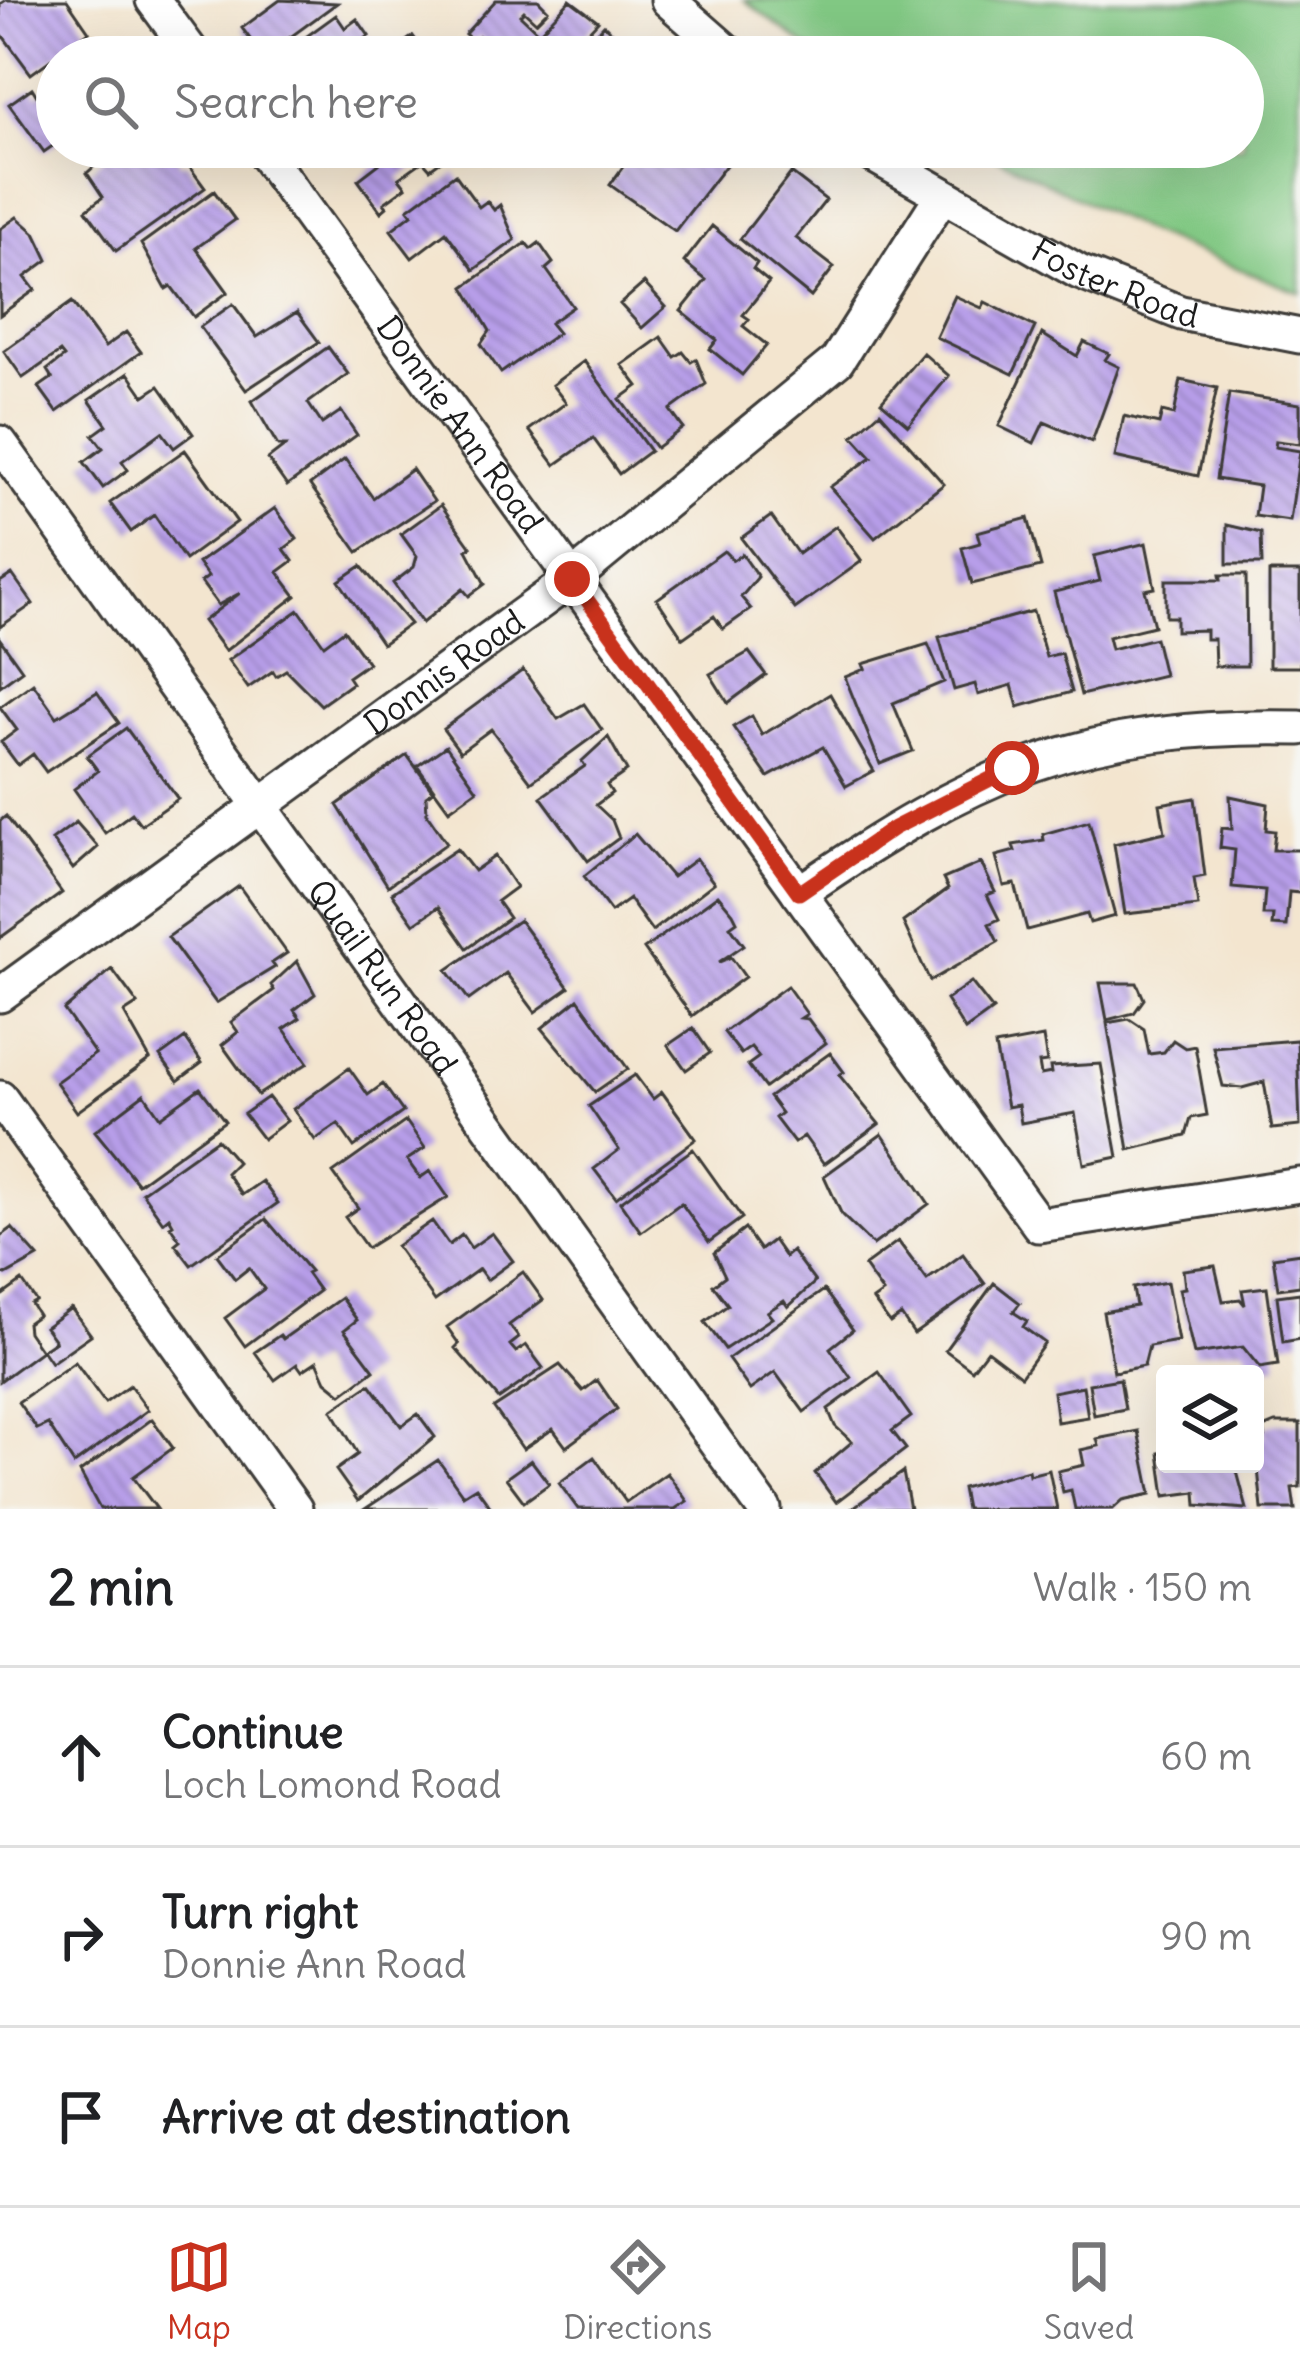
<!DOCTYPE html>
<html lang="en">
<head>
<meta charset="utf-8">
<style>
  body { margin:0; font-family:Delius,sans-serif; background:#f6f6f6; color:#202124 }
  .controls { position:absolute; right:36px; bottom:36px; display:grid; overflow:hidden; border-radius:12px; box-shadow:0 12px 48px #0002 }
  .controls button { width:108px; height:108px; display:grid; place-items:center; padding:0; border:0; border-bottom:3px solid #e0e0e0; background:#fff; color:#202124; font:60px sans-serif }
  .stop { position:absolute; width:36px; height:36px; margin:-27px; border:9px solid #c8321e; border-radius:50%; background:#fff }
  .stop.end { background:#c8321e; border-color:#fff; box-shadow:0 3px 12px #0008 }
  .list { margin:0; padding:0; list-style:none }
  h2 { display:flex; justify-content:space-between; align-items:center; height:156px; margin:0; padding:0 48px; font-size:51px }
  h2 small { font-size:39px; font-weight:400; color:#757577 }
  .list li { display:grid; grid-template-columns:78px 1fr auto; gap:36px; align-items:center; box-sizing:border-box; height:180px; padding:0 48px; border-top:3px solid #e0e0e0 }
  .list b { display:block; font-size:45px; white-space:nowrap }
  .list p { margin:0; font-size:39px; white-space:nowrap; color:#757577 }
  .list em { font-size:39px; font-style:normal; color:#757577 }
  .icon { flex:none; width:66px; height:66px; fill:none; stroke:currentColor; stroke-width:2; stroke-linecap:round; stroke-linejoin:round }
  .map { position:relative; flex:none; width:1300px; height:1509px; overflow:hidden }
  .search { position:absolute; background:#fff; box-shadow:0 12px 48px #0002; left:36px; right:36px; top:36px; height:132px; display:flex; align-items:center; gap:30px; box-sizing:border-box; padding:0 42px; border-radius:66px; color:#757577; font-size:45px }
  .sheet { height:696px; background:#fff }
  nav { display:flex; justify-content:space-around; align-items:center; box-sizing:border-box; height:168px; border-top:3px solid #e0e0e0; background:#fff; font-size:33px; color:#757577 }
  nav a { display:grid; justify-items:center; gap:6px }
  nav .on { color:#c8321e }
  .map>svg:first-child { display:block }
  .park { fill:#81c883; stroke:#4e7250; stroke-width:3 }
  .building { fill:url(#building-back-hatch) }
  .lines { fill:none; stroke-linecap:round; stroke-linejoin:round }
  .minor-casing { stroke:#3c3a37; stroke-width:39 }
  .minor { stroke:#fff; stroke-width:33 }
  .route { stroke:#c8321e; stroke-width:15 }
  .labels { text-anchor:middle; stroke-width:9; stroke-linejoin:round; paint-order:stroke }
  .street-label { font-size:33px; fill:#1c1c1c; stroke:#f6f6f2 }
</style>
</head>
<body>
<div class="map">
<svg width="1300" height="1509" viewBox="0 0 1300 1509">
  <defs>
    <pattern id="building-back-hatch" width="6" height="6" patternUnits="userSpaceOnUse" patternTransform="scale(3)"><rect width="6" height="6" fill="#b79ee9"/><path d="M-1 5l2 2M0 0l6 6M5-1l2 2" fill="none" stroke="#9480bc"/></pattern>
  </defs>
  <rect width="100%" height="100%" fill="#f6f6f2"/>
  <filter id="ink" filterUnits="userSpaceOnUse"><feTurbulence type="fractalNoise" baseFrequency=".00833" numOctaves="2"/><feDisplacementMap in="SourceGraphic" scale="24" xChannelSelector="R" yChannelSelector="G"/><feConvolveMatrix kernelMatrix="1 2 1 2 8 2 1 2 1" color-interpolation-filters="sRGB"/></filter>
  <filter id="wash" filterUnits="userSpaceOnUse"><feTurbulence type="fractalNoise" baseFrequency=".004" numOctaves="4" result="noise"/><feDisplacementMap in="SourceGraphic" scale="48" xChannelSelector="R" yChannelSelector="G"/><feGaussianBlur stdDeviation="2.7" result="paint"/><feColorMatrix in="noise" values="0 0 0 0 0 0 0 0 0 0 0 0 0 0 0 0 0 1.4 0 .05"/><feComposite in="paint" operator="in"/></filter>
  <g filter="url(#wash)">
    <rect width="100%" height="100%" fill="#f3e5cf"/>
    <path class="park" d="M744,0H1300V293L1149,233L975,147H1243V57H820Z"/>
    <g id="blocks">
      <path class="building" d="M6,0H67L89,32L31,74L0,32V4Z
        M280,0L337,3L263,57L242,28Z
        M496,0H538L548,10L536,22L524,11L520,15L539,33L570,0L598,21L564,57H499L479,36L474,42L465,34Z
        M336,15L345,28L357,19L369,36L350,50L355,57H278Z
        M604,25L629,49L622,57H584L579,52Z
        M413,36L428,57H384Z
        M99,39L109,57H80L95,46Z
        M57,81V143L44,152L9,104L32,88L37,96Z
        M116,147H171L181,165L186,162L205,188L116,251L86,210L103,197L87,173Z
        M377,147H444L449,155L430,169L423,161L399,178L406,187L384,203L387,207L381,212L358,180L379,164L370,152Z
        M637,147L695,151L740,147L675,231L610,185Z
        M791,173L826,200L796,238L834,267L811,297L740,239Z
        M455,174L479,207L487,201L494,210L500,205L515,240L474,270L446,232L412,258L391,230L412,214L408,209Z
        M214,191L235,220L196,248L228,292L194,317L171,286L166,289L141,244Z
        M17,217L35,233L48,260L25,277L35,290L0,315V229Z
        M712,226L757,263L753,269L769,282L743,315L749,319L743,326L767,345L742,375L710,349L717,340L681,311L706,280L684,262Z
        M526,243L531,249L539,243L553,263L546,269L573,307L550,323L558,333L501,373L481,344L490,331L464,287Z
        M644,283L666,307L642,328L620,304Z
        M955,296L982,308L985,302L1035,327L1013,374L936,337Z
        M72,302L105,347L126,332L141,352L57,412L39,387L52,378L47,370L64,357L60,352L23,378L4,351Z
        M233,304L257,337L297,312L319,342L246,390L200,327Z
        M1042,334L1077,356L1084,342L1109,354L1105,360L1119,367L1092,442L1044,422L1034,443L999,426Z
        M661,337L675,357L683,352L691,362L696,359L706,384L670,410L683,428L656,448L620,399L638,386L622,365Z
        M328,347L348,374L308,403L322,424L341,411L357,435L287,486L268,459L285,446H278L252,401Z
        M923,353L949,376L908,425L881,402Z
        M584,361L650,451L619,474L593,438L555,465L529,430L566,403L552,385Z
        M128,373L144,396L159,386L193,434L174,448L162,432L122,461L128,470L103,488L84,462L103,448L93,435L107,425L89,400Z
        M1181,380L1217,388L1198,476L1115,457L1124,416L1159,424L1162,412L1174,415Z
        M1229,393L1300,404V444L1276,441L1275,447L1300,451L1290,521L1255,516L1259,486L1216,479Z
        M880,412L944,484L875,538L830,487L872,457L853,436Z
        M185,450L237,522L185,560L154,515L131,532L110,503Z
        M345,459L373,498L412,469L434,501L358,552L310,485Z
        M441,505L471,547L467,550L485,584L469,596L463,589L422,623L393,583L414,567L417,556L401,534Z
        M275,508L297,539L284,549L293,561L278,572L296,596L225,651L203,621L240,593L218,605L201,582L208,577L198,563Z
        M771,516L798,554L836,526L862,561L795,609L741,538Z
        M1028,518L1041,567L972,584L962,548L980,543L977,532Z
        M1227,525L1261,533L1262,564H1227Z
        M1146,543L1155,588L1145,590L1154,626L1108,637L1111,649L1155,638L1164,675L1081,695L1054,592L1100,581L1094,556Z
        M724,551L733,560L742,554L758,577L741,597L751,609L723,629L714,616L683,638L657,599Z
        M361,566L410,624L382,644L339,581Z
        M1269,572H1300V667H1269Z
        M12,574L33,604L0,627V582Z
        M1220,575H1246L1247,666H1215L1214,639H1206V630L1176,631V617H1166V580H1221Z
        M299,610L324,645L344,630L368,663L348,677L352,683L321,705L286,670L276,676L273,671L248,688L228,660Z
        M1033,611L1046,657L1061,653L1072,692L1018,707L1012,685L978,695L975,684L954,690L939,637Z
        M0,639L22,670L0,686Z
        M928,644L944,682L893,703L913,751L880,764L845,677L865,669L863,664Z
        M749,652L766,675L728,703L710,674Z
        M523,670L558,719L584,704L602,730L531,782L491,729L460,752L443,729Z
        M33,683L57,717L97,692L119,723L46,772L33,754L18,765L1,742L17,730L0,707Z
        M830,694L874,771L846,786L823,747L768,777L733,727L752,716L762,735Z
        M126,728L178,799L141,825L132,813L105,833L74,789L98,771L87,756Z
        M608,737L627,771L607,785L612,793L596,805L612,820L619,838L588,861L541,797L585,766L582,761Z
        M446,746L477,790L449,810L417,766Z
        M407,755L433,791L426,796L427,814L447,843L388,886L337,805Z
        M1230,796L1268,804L1266,830L1275,831L1273,850H1300V893L1289,892L1286,926L1272,925L1273,915H1263L1265,890L1232,887L1235,850L1220,848L1222,828L1232,829Z
        M1195,798L1205,876L1194,878L1198,906L1125,914L1114,844L1165,832L1160,804Z
        M6,816L62,893L0,938V821Z
        M1089,821L1115,916L1090,923L1087,914L1027,930L1015,884L1004,886L996,856L1015,851L1013,845L1044,840L1043,834Z
        M76,822L98,847L73,869L52,840Z
        M635,834L672,877L696,859L714,883L652,931L629,899L611,912L584,876Z
        M457,849L474,871L495,856L516,887L497,901L509,918L467,948L438,907L414,924L392,893Z
        M981,863L995,892L987,895L999,919L989,924L998,942L930,981L903,922L948,889L943,879Z
        M239,886L287,953L272,963L275,967L216,1003L168,937Z
        M718,895L733,913L737,921L730,926L744,945L719,962L731,957L745,977L692,1016L644,949Z
        M519,920L569,988L535,1012L506,973L469,1000L447,970Z
        M297,961L315,994L294,1010L300,1018L284,1029L308,1063L258,1095L222,1045L238,1032L231,1022L274,990L271,985Z
        M112,969L138,1004L124,1013L150,1059L77,1112L56,1082L95,1054L64,1010Z
        M971,982L993,1010L965,1030L946,1000Z
        M1100,983H1137L1144,999L1134,1013L1107,1020Z
        M787,986L807,1014L801,1018L808,1019L826,1043L765,1088L748,1065L759,1057L751,1047L741,1054L724,1032Z
        M578,999L628,1069L595,1092L542,1028Z
        M1129,1019L1144,1029L1149,1054L1164,1052L1173,1040L1185,1048L1195,1046L1207,1115L1191,1118L1186,1136L1129,1150L1107,1023Z
        M693,1028L710,1053L686,1070L668,1045Z
        M1043,1037L1047,1062L1039,1063L1041,1075L1051,1073L1050,1067L1101,1064L1118,1157L1084,1164L1075,1113L1021,1123L1018,1105L1007,1107L995,1046Z
        M185,1038L202,1063L178,1081L160,1056Z
        M1297,1040L1300,1126L1272,1129L1264,1082L1242,1088L1223,1086L1213,1047Z
        M830,1053L844,1072L839,1075L879,1124L824,1164L804,1136L794,1143L775,1118L781,1113L769,1097Z
        M349,1068L368,1095L383,1084L403,1112L354,1147L338,1124L315,1140L293,1109Z
        M635,1075L653,1099L662,1092L696,1139L616,1198L594,1169L619,1150L589,1106Z
        M200,1088L225,1121L138,1184L95,1131L144,1094L160,1117Z
        M268,1097L287,1121L263,1139L244,1114Z
        M406,1121L425,1148L407,1160L420,1178L430,1171L448,1197L367,1248L345,1217L358,1208L333,1173Z
        M882,1134L929,1204L873,1245L842,1215L824,1176Z
        M217,1139L237,1162L226,1173L242,1195L262,1181L278,1203L191,1265L175,1244L180,1240L170,1226L173,1224L169,1217L163,1222L142,1192Z
        M693,1149L742,1218L709,1242L681,1203L641,1232L620,1202Z
        M266,1219L310,1271L306,1273L319,1291L245,1346L225,1318L264,1289L249,1268L235,1279L217,1255Z
        M432,1221L449,1245L462,1235L471,1248L492,1233L513,1261L487,1280L479,1269L435,1301L396,1246Z
        M12,1228L38,1257L6,1275L0,1272V1237Z
        M745,1229L760,1250L773,1240L785,1257L792,1251L815,1282L788,1307L784,1301L767,1312L772,1318L725,1349L705,1322L728,1305L713,1285L725,1276L714,1253Z
        M898,1241L927,1280L963,1254L985,1284L914,1334L901,1315L890,1323L873,1300L883,1293L864,1266Z
        M1300,1253V1286L1278,1289L1273,1257Z
        M1215,1266L1223,1301L1240,1299L1245,1305L1242,1290L1267,1287L1278,1365L1260,1368L1243,1347L1194,1354L1179,1289L1185,1288L1183,1270Z
        M523,1272L543,1300L509,1325L519,1338L510,1345L516,1352L526,1345L543,1368L499,1399L455,1348L459,1344L447,1327Z
        M22,1281L36,1301L31,1304L38,1315L27,1323L28,1332L41,1351L0,1381V1297Z
        M1167,1282L1178,1341L1149,1346L1144,1366L1114,1372L1103,1312L1136,1306L1133,1288Z
        M994,1283L1020,1303L1013,1312L1027,1321L1023,1327L1045,1343L1021,1376L987,1350L972,1370L945,1350Z
        M824,1290L853,1330L830,1348L851,1378L804,1412L775,1372L750,1390L728,1359Z
        M1300,1293V1339L1283,1342L1277,1296Z
        M341,1298L357,1320L344,1330L374,1370L342,1394L326,1381L317,1361L302,1371L297,1364L275,1380L255,1352L280,1335L283,1339Z
        M71,1308L91,1335L51,1363L42,1350L55,1341L45,1327Z
        M75,1362L105,1403L130,1385L148,1410L74,1464L48,1424L37,1429L18,1402Z
        M560,1365L583,1391L597,1380L617,1409L566,1447L553,1429L523,1449L494,1408Z
        M879,1372L911,1417L892,1431L906,1449L836,1502L815,1473L852,1442L835,1426L828,1409Z
        M1120,1379L1125,1409L1094,1415L1089,1384Z
        M370,1384L401,1426L418,1414L435,1437L358,1501L336,1470L358,1454L332,1410Z
        M1083,1386L1088,1417L1057,1422L1053,1392Z
        M152,1419L173,1448L133,1477L157,1509H100L80,1472Z
        M1275,1423H1300V1487L1292,1488L1295,1509H1262L1255,1438L1265,1437L1263,1428Z
        M1138,1431L1151,1494L1123,1500L1113,1509H1075L1071,1490L1063,1492L1058,1471L1084,1465L1081,1450L1099,1446L1097,1439Z
        M1165,1452V1464H1235L1247,1509L1197,1505L1196,1492L1165,1496L1159,1453Z
        M594,1457L626,1502L667,1473L687,1501L675,1509H578L559,1483Z
        M438,1460L463,1495L476,1487L492,1509H365Z
        M531,1460L549,1484L524,1502L506,1478Z
        M1028,1470L1029,1475L1049,1470L1057,1509H966L962,1488Z
        M903,1472L910,1509H851Z"/>
    </g>
  </g>
  <g filter="url(#ink)">
    <use href="#blocks" fill-opacity="0" stroke="#3c3a37" stroke-width="3"/>
    <g class="lines">
      <g class="minor-casing">
        <g id="minor">
          <path d="M153,0L195,57"/>
          <path d="M668,0L733,57"/>
          <path id="s1" d="M260,147L1039,1225L1300,1185"/>
          <path id="s2" d="M859,147L1079,272L1181,313L1300,336"/>
          <path id="s3" d="M0,443L764,1509"/>
          <path d="M799,893C974,773 1083,723 1300,728"/>
          <path id="s4" d="M0,995L572,579L837,361L941,197"/>
          <path d="M0,1098L295,1509"/>
        </g>
      </g>
      <use href="#minor" class="minor"/>
    </g>
  </g>
  <g class="lines" filter="url(#ink)">
    <path class="route" d="M572,579L799,893L894,828L1012,768"/>
  </g>
  <g class="labels">
    <g class="street-label">
      <text dy="12" stroke="none"><textPath href="#s2" startOffset="291">Foster Road</textPath></text>
      <text dy="12" stroke="none"><textPath href="#s1" startOffset="342">Donnie Ann Road</textPath></text>
      <text dy="12" stroke="none"><textPath href="#s4" startOffset="549">Donnis Road</textPath></text>
      <text dy="12" stroke="none"><textPath href="#s3" startOffset="657">Quail Run Road</textPath></text>
    </g>
  </g>
</svg>
<div class="controls">
<button><svg class="icon" aria-label="layers" viewBox="0 0 24 24"><path d="M12 4l9 5-9 5-9-5zM3 14l9 5 9-5"/></svg></button>
</div>
<div class="stop" style="left:1012px;top:768px"></div>
<div class="stop end" style="left:572px;top:579px"></div>
<div class="search"><svg class="icon" aria-label="search" viewBox="0 0 24 24"><circle cx="10" cy="10" r="6"/><path d="M15 15l6 6"/></svg>Search here</div>
</div>
<section class="sheet">
<h2>2 min<small>Walk · 150 m</small></h2>
<ul class="list">
<li><svg class="icon" aria-label="ahead" viewBox="0 0 24 24"><path d="M12 20V5M6 11l6-6 6 6"/></svg><div><b>Continue</b><p>Loch Lomond Road</p></div><em>60 m</em></li>
<li><svg class="icon" aria-label="right" viewBox="0 0 24 24"><path d="M7 20v-9h11M14 6l5 5-5 5"/></svg><div><b>Turn right</b><p>Donnie Ann Road</p></div><em>90 m</em></li>
<li><svg class="icon" aria-label="arrive" viewBox="0 0 24 24"><path d="M6 21V4h12l-3 4 3 4H6"/></svg><div><b>Arrive at destination</b></div></li>
</ul>
</section>
<nav>
<a class="on"><svg class="icon" aria-label="map" viewBox="0 0 24 24"><path d="M3 6l6-2 6 2 6-2v14l-6 2-6-2-6 2zM9 4v14M15 6v14"/></svg>Map</a>
<a><svg class="icon" aria-label="directions" viewBox="0 0 24 24"><path d="M12 3l9 9-9 9-9-9zM9 14v-3h6M13 9l2 2-2 2"/></svg>Directions</a>
<a><svg class="icon" aria-label="saved" viewBox="0 0 24 24"><path d="M7 4h10v16l-5-4-5 4z"/></svg>Saved</a>
</nav>
</body>
</html>
